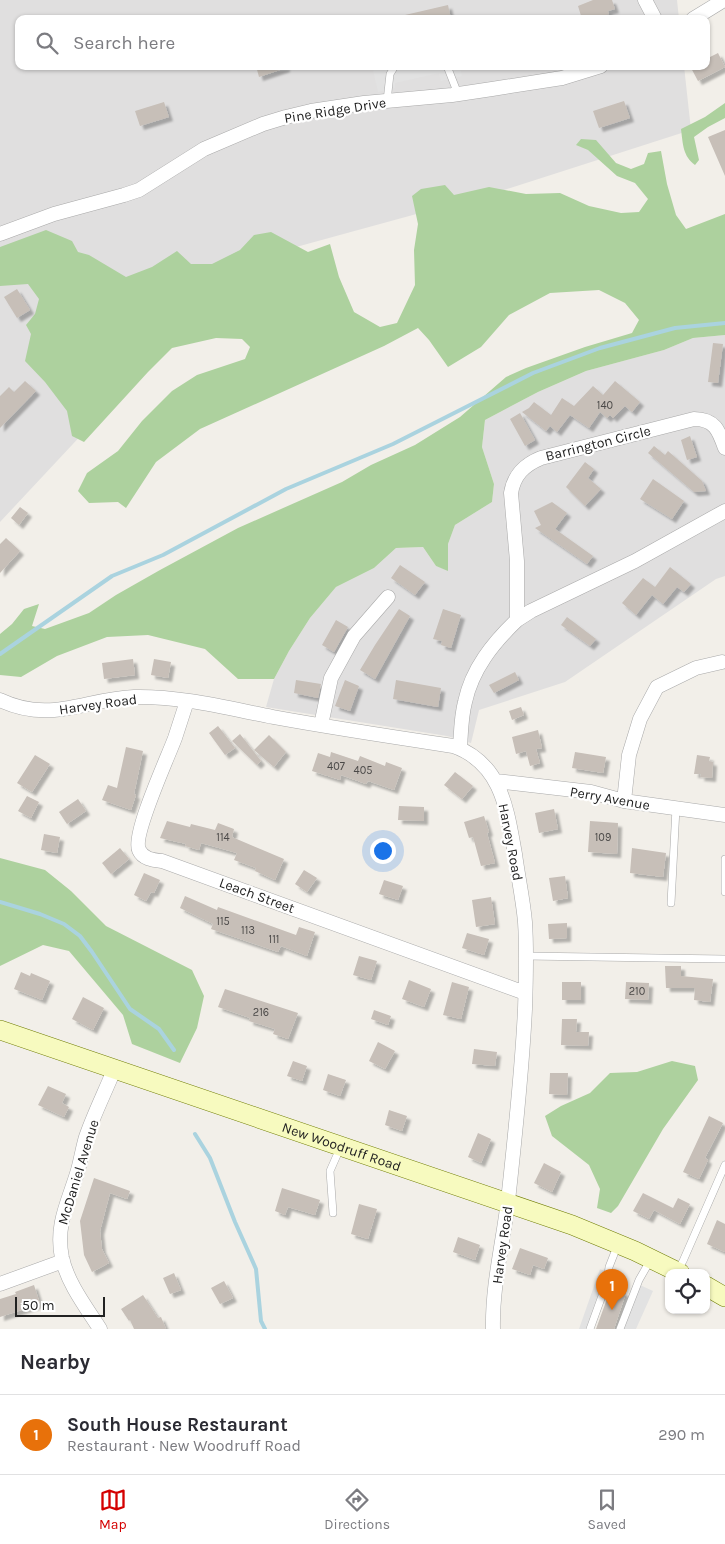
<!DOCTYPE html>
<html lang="en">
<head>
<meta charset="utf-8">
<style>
  body { margin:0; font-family:Karla,sans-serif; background:#f7f7f7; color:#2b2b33 }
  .controls { position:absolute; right:15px; bottom:15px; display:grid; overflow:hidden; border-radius:10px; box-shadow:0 1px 4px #0004 }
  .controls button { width:45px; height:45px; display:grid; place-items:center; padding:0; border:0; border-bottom:1px solid #e1e1e2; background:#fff; color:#2b2b33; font:25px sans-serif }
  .scale { position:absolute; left:15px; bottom:12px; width:90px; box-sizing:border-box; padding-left:5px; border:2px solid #222; border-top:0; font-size:14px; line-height:18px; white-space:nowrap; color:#222; -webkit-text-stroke:4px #fff; paint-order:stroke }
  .you { position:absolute; left:382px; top:850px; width:18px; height:18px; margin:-12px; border:4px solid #fff; border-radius:50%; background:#1a73e8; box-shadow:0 0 0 8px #1a73e833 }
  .badge { display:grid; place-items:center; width:32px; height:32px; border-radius:50%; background:#d40000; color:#fff; font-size:16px; font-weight:700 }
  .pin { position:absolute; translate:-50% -41px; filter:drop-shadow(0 1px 2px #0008) }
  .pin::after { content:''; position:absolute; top:26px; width:18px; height:15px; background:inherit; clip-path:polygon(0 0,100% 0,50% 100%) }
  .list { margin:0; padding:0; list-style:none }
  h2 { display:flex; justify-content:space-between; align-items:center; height:65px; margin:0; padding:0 20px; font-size:21px }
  h2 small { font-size:16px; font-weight:400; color:#7c7c81 }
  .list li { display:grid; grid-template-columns:32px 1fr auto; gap:15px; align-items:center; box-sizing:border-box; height:80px; padding:0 20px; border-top:1px solid #e1e1e2 }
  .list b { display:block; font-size:19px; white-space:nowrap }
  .list p { margin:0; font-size:16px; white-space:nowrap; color:#7c7c81 }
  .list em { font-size:16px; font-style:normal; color:#7c7c81 }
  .icon { flex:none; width:28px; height:28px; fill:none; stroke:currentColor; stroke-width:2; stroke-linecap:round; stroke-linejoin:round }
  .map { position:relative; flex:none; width:725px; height:1329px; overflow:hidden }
  .search { position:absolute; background:#fff; box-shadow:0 1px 4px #0004; left:15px; right:15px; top:15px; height:55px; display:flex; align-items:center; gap:12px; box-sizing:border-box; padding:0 18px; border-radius:10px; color:#7c7c81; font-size:19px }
  .sheet { height:145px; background:#fff }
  nav { display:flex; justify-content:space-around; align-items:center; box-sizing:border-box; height:70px; border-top:1px solid #e1e1e2; background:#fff; font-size:14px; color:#7c7c81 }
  nav a { display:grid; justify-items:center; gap:2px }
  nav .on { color:#d40000 }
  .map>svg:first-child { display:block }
  .residential { fill:#e0dfdf }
  .forest { fill:#add19e }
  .parking { fill:#e2e2e2 }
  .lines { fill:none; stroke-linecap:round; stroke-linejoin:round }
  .stream { stroke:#aad3df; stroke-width:4 }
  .building { fill:#c7bfb8; filter:url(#shadow) }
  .lane-casing { stroke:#a9a9a9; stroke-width:8 }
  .street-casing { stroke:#a9a9a9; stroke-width:15 }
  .secondary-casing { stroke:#707d05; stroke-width:20 }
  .lane { stroke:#fff; stroke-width:7 }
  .street { stroke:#fff; stroke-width:14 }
  .secondary { stroke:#f7fabf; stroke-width:19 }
  .labels { text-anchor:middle; stroke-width:4.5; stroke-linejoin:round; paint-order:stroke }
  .number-label { font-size:11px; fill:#4b4948 }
  .street-label { font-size:14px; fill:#222; stroke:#fff }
</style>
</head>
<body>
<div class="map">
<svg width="725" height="1329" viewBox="0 0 725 1329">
  <defs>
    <filter id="shadow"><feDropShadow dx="4" dy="4" stdDeviation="1" flood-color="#0004"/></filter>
  </defs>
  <rect width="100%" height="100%" fill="#f2efe9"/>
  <path class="residential" d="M0,0H677L679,19H19V66H684L691,130L504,190L132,292L173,337L0,522Z
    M725,335V576L716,579L565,682L479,710L471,743L447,736L266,707L274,679L289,651L310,618L336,587L374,568L396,548L423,547L436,566L448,570V544L455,525L492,502L494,484L482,447L485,420L538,392L586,371L664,350L693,338Z"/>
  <path class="forest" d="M725,103V118L708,127L694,137L699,160L695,165C683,156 683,145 681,129L705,117Z
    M581,139L596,140L616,163L631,169L644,164L648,153L661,151L667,184L676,215L686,229L725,214V335L693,338L664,350L586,371L538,392L485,420L482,447L494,484L492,502L455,525L448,544V571L436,566L423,547L396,548L374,568L336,587L310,618L289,651L274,679H238L205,649L148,635L107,637L57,656L21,677L0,675V634L12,624L24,609L39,604L32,626L45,629L89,613L116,595L160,570L238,528L342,482L371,465L415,445L460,417L506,377L526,368L585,347L632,333L639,320L625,303L599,290L550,293L509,315L481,347L448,367L429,340L418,328L384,346L200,429L156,462L126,508L118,502L89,503L78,491L87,473L118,451L142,421L172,391L197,375L245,359L250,347L242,339L216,338L172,348L148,372L84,442L72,436L67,411L45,382L25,361L31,334L26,325L35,314L39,299L28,284L0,286V247L46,230L72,241L78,252L89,255L126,277L152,267L177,251L191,264H212L240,250L254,235L271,232L308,252L330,244L339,277L354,312L380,327L397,323L415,285L414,250L418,224L412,196L421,189L445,185L454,195L489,187L526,194L560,193L589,206L621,213L639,212L648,199L635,183L617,176L588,150L576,145Z
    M0,858L45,870L71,891L106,926L192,970L204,996L197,1028L180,1063L132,1044L123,1015L69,951L43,945L0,966Z
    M672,1061L695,1066L698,1080L663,1129L618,1206L611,1213L597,1208L600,1189L589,1165L552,1136L545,1116L561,1106L590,1093L610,1073L637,1072Z"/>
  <path class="parking" d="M372,66H460L462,76L441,81L439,73L395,83V88L378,92Z
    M600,1269L612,1274L592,1329H579Z
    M640,1285L653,1291L636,1329H622Z"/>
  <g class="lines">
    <path class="stream" d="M0,654L112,576L163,555L286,489L393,444L533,373L600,348L675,328L725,323
      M0,902L40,914L64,924L80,936L92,952L130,1009L159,1029L174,1050
      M195,1134L210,1158L235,1222L256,1269L261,1321L265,1329"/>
  </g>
  <path class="building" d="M593,0H612L615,9L608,11L609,14L596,19H582L578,6Z
    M448,5L451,19H405V15Z
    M718,53L725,67L698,81L690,66H706V59Z
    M256,66H286V68L259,77Z
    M624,101L630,118L599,128L593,111Z
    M164,102L169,117L140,126L135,111Z
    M725,130V176L708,137Z
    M17,289L30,310L17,318L4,297Z
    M713,343L723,344L718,383L708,382Z
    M25,381L36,391L0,428V396L9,387L14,392Z
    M615,381L640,402L632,412L625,406L613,418L610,415L607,418L600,412L589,428L570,415L557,432L550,426L546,431L522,412L529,408L534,402L551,415L562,398L574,406L593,386L603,395Z
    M520,413L535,440L525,446L510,419Z
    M690,436L697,457L687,460L681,440Z
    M654,446L665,455L668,451L702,481L706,491L694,492L648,453Z
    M585,462L594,469L588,478L601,489L585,506L566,487Z
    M653,479L684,501L672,519L640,499Z
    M552,502L567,513L555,529L593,556L587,564L535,528L541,525L534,511Z
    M20,507L28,513L19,525L11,518Z
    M6,538L20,551L0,573V544Z
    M400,565L425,582L415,595L391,578Z
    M670,567L691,584L684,592L677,587L663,604L652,595L636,615L622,603L643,578L655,587Z
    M399,609L410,616L375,679L360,670L375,645Z
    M443,609L461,615L451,648L441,645L442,641L433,639Z
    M567,617L596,639L590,646L561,625Z
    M336,620L348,627L334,652L322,645Z
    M133,659L135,675L104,679L102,663Z
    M154,659L171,662L168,678L151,675Z
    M515,672L519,680L494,693L489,685Z
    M296,680L321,684L318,698L294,693Z
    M345,680L359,686L350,711L335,706Z
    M396,680L441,688L438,707L393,699Z
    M521,707L524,715L512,720L509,711Z
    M218,726L235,748L225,755L209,733Z
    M538,730L542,748L536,749L540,763L530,766L526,751L516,754L512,737Z
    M240,734L261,761L257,765L232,741Z
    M269,735L286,752L274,767L254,750Z
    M126,747L143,751L134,794L136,795L131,810L102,800L108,785L117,788Z
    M331,752L358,761L360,756L385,766L386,762L402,768L394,790L368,781L366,784L341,775L340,780L312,771L318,753L330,757Z
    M575,752L606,757L603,773L572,768Z
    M35,755L50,764L32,792L17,783Z
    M697,755L710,757L709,761L713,762L712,778L700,777L701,774H694Z
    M455,772L473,786L462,799L444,785Z
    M27,796L39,802L31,818L18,811Z
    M78,799L86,811L67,824L59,812Z
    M399,806L424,807V821L398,820Z
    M554,809L558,829L539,833L535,813Z
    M484,816L489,832L487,833L495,863L481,866L473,837L469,838L464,822Z
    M167,821L190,827L191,824L215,830L218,823L234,829L232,837L284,859L275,880L255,871L256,868L234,860L237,853L201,843L199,850L185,846L186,844L160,838Z
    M590,821L618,823L617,854L588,852Z
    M44,834L60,837L57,853L41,850Z
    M120,848L129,859L111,874L102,863Z
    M632,848L666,853L663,877L630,873Z
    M304,870L317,878L307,892L295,884Z
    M144,873L160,880L154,893L151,892L146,901L134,895Z
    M565,876L568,898L553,901L549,878Z
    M384,880L403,886L398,900L379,894Z
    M185,896L217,910L218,907L296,935L299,927L315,932L307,956L281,946L278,952L211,929L213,924L180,908Z
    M491,897L495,924L476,927L472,900Z
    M567,923V938L549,939L548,924Z
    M467,933L489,939L484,955L462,948Z
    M359,956L377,961L371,980L353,975Z
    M665,966H681V976L713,979L710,1002L694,1000L695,988H666Z
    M21,972L30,976L31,973L50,981L42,1000L14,989Z
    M409,980L431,989L424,1007L402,999Z
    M452,982L469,987L461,1019L443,1015Z
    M562,982H581V1000H562Z
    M626,982L649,983L648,1000L625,999Z
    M225,989L298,1013L288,1039L273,1034L275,1029L249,1021L250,1018L218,1007Z
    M83,997L104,1008L93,1030L72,1019Z
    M374,1010L391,1016L388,1025L371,1019Z
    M562,1019H577L576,1032H589L588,1046L561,1045Z
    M378,1042L395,1051L385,1069L369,1061Z
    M474,1049L497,1052L495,1066L472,1064Z
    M293,1061L307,1066L302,1081L287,1076Z
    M550,1073H568L567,1095L549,1094Z
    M328,1074L346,1080L340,1096L323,1090Z
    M48,1086L66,1094L62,1103L69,1107L64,1117L38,1105Z
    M389,1110L407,1116L402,1131L385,1125Z
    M709,1116L723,1123L705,1158L708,1160L699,1179L683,1172Z
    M478,1133L491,1139L481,1163L468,1157Z
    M544,1163L561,1172L552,1192L534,1183Z
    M94,1178L130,1191L127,1199L110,1193L100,1231L102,1249L109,1263L92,1272L84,1255L80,1221Z
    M282,1188L320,1200L315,1215L288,1207L285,1215L275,1211Z
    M643,1193L673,1208L678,1198L690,1204L680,1224L654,1210L649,1219L633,1211Z
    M359,1204L377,1209L368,1239L351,1234Z
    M717,1220L725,1224V1252L707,1244Z
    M458,1237L480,1245L475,1260L453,1252Z
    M520,1248L548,1258L544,1269L533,1265L530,1275L512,1269Z
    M174,1273L181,1290L170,1294L163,1278Z
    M224,1281L233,1298L220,1304L211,1288Z
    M34,1285L40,1304L0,1317V1299L16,1294L15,1292Z
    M611,1288L626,1293L614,1329H596Z
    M143,1295L158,1318L161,1317L166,1329H134L130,1320L129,1321L121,1309Z"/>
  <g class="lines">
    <g class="lane-casing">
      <path id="lane" d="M447,66L458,94
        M387,101L390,74L395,66
        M725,859V892
        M671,903L676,808
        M526,956L724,959
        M333,1213L330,1171L341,1146
        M677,1271L683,1261L725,1165
        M590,1329L607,1282L609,1267L618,1244
        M620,1329L639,1280L651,1259"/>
    </g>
    <g class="street-casing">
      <path id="street" d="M645,0L655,19
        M693,19L724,0
        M0,234L54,214L124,195L139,190L204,149L263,124L286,117L311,111L364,103L452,95L492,89L562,78L601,66
        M725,448C719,431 715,419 694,419L541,458C524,465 514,475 511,493L517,561V620L531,611L635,561L725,511
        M0,700C51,724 84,699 134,697C181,696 227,708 273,717C333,728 393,737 453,746C502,763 507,810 515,854C518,877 523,899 525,922C527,951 526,980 525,1009C522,1073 515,1137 508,1201C503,1243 492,1286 493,1329
        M187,701C183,713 179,726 175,738C168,757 132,835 139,850C143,859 153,860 162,861L525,993
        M321,725L331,678L354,636L388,597
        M460,748C461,733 461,717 465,702C472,669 493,643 517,620
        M496,781L591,792L624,801L725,815
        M624,801L629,755L640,719L657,687L696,668L722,662
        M0,1284L63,1261
        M100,1329C86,1307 68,1284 62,1258C55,1224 69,1201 78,1170C81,1159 83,1147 86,1137C94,1114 105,1092 114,1070"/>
    </g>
    <g class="secondary-casing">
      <g id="secondary">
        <path id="s1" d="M0,1030L572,1225L635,1251L680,1273"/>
        <path d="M706,1286L725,1297"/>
      </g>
    </g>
    <use href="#lane" class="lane"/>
    <use href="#street" class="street"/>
    <use href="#secondary" class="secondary"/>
  </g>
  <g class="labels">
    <g class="number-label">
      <text x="605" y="409">140</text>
      <text x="336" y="770">407</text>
      <text x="363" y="774">405</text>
      <text x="223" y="841">114</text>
      <text x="603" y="841">109</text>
      <text x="223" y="925">115</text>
      <text x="248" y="934">113</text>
      <text x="274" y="943">111</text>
      <text x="637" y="995">210</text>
      <text x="261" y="1016">216</text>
    </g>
    <g class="street-label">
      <text transform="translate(335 110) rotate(-9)" y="5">Pine Ridge Drive</text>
      <text transform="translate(598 443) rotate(-14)" y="5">Barrington Circle</text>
      <text transform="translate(98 704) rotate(-8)" y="5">Harvey Road</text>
      <text transform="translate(610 798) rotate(10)" y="5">Perry Avenue</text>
      <text transform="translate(511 842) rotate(79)" y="5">Harvey Road</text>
      <text transform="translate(257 895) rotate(20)" y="5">Leach Street</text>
      <text dy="5" stroke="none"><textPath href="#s1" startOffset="361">New Woodruff Road</textPath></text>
      <text transform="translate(78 1172) rotate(-73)" y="5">McDaniel Avenue</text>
      <text transform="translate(502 1245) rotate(-82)" y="5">Harvey Road</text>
    </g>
  </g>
</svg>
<div class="controls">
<button><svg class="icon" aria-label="locate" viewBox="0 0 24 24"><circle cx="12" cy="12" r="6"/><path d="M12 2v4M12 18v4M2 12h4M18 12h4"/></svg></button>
</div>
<div class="scale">50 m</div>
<div class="you"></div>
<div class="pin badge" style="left:612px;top:1310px;background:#e8710a">1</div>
<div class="search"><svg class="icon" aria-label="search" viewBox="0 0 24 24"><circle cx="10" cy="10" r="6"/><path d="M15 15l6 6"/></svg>Search here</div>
</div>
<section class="sheet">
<h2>Nearby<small></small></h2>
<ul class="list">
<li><span class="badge" style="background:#e8710a">1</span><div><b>South House Restaurant</b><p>Restaurant · New Woodruff Road</p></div><em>290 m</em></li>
</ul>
</section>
<nav>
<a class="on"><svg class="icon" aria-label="map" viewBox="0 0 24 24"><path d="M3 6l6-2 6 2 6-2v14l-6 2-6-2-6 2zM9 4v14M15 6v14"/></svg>Map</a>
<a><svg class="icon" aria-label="directions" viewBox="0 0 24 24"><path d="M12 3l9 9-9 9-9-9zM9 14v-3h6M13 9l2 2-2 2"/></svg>Directions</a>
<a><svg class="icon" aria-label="saved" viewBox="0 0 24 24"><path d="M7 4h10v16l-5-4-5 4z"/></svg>Saved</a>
</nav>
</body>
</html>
